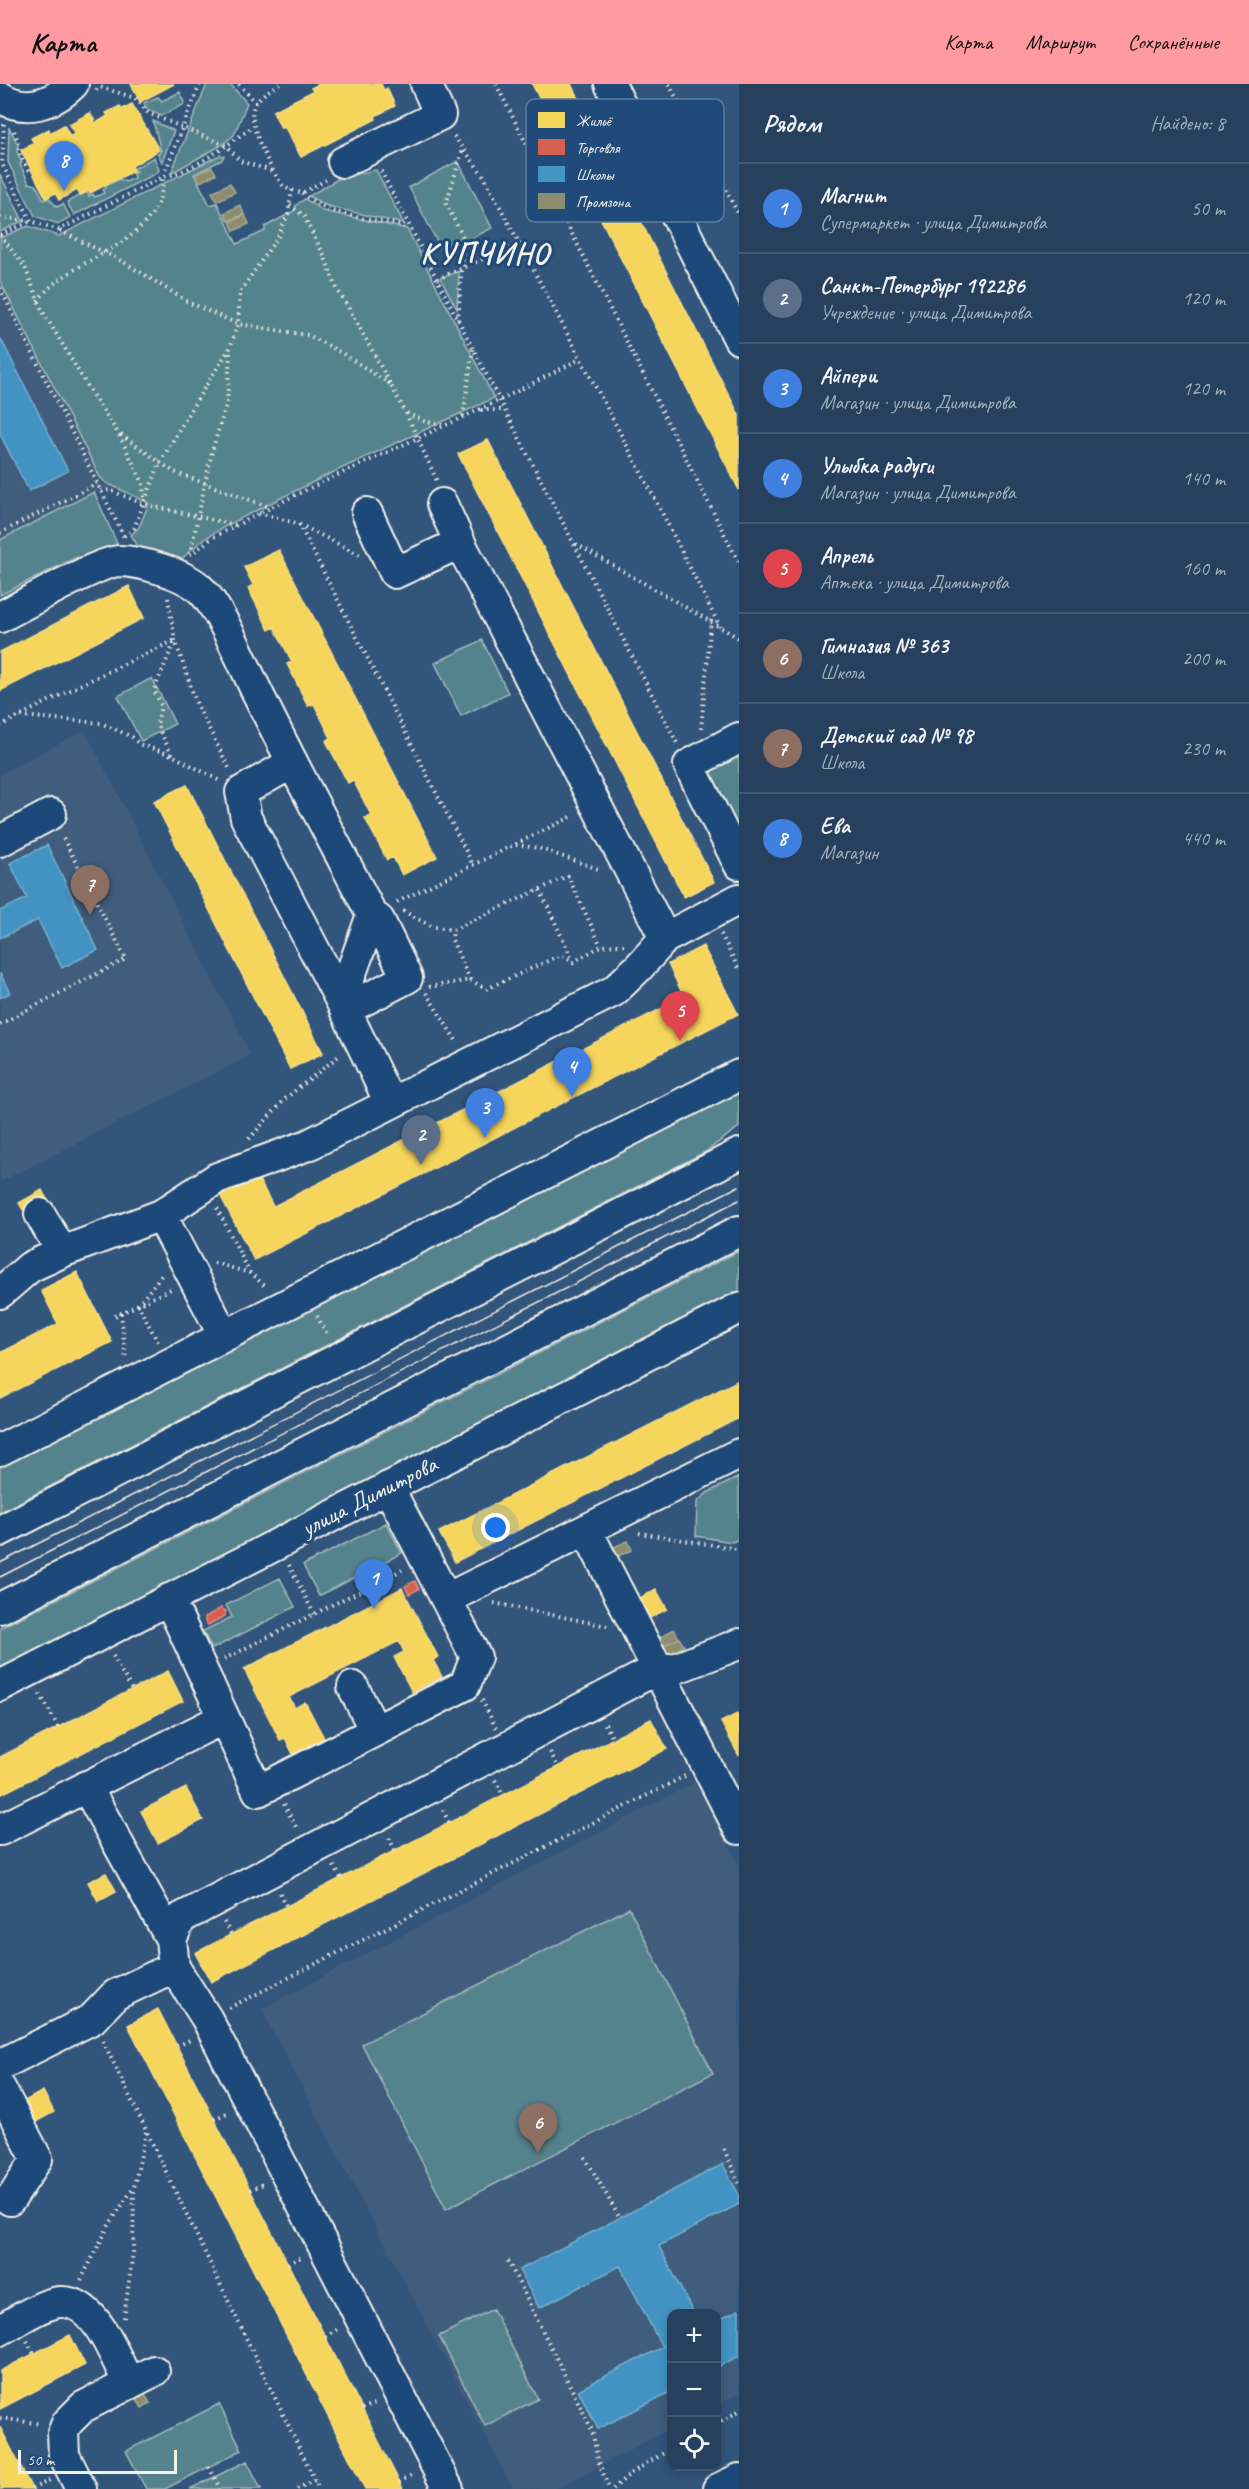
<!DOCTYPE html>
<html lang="ru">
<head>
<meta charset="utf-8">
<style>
  body { margin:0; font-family:Caveat,sans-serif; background:#2e4763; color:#f1f3f6 }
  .controls { position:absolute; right:18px; bottom:18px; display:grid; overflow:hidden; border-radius:12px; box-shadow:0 3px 9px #0003 }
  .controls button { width:54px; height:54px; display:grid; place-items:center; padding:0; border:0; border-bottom:2px solid #425972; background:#26405d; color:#f1f3f6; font:30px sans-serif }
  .scale { position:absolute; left:18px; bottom:15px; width:159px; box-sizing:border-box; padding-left:6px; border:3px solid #f4f1e8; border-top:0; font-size:16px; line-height:21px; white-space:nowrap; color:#f4f1e8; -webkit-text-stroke:4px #1f4a7a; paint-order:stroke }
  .you { position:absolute; left:496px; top:1444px; width:21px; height:21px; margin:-15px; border:4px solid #fff; border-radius:50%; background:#1a73e8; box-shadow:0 0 0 9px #1a73e833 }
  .badge { display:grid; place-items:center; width:39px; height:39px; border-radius:50%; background:#ff9aa2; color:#fff; font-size:20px; font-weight:700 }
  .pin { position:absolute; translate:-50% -50px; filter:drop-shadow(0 2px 3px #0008) }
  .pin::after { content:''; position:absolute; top:32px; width:21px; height:18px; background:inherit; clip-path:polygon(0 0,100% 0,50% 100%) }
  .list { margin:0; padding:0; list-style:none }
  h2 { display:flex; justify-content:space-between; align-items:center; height:78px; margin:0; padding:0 24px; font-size:26px }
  h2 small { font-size:20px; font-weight:400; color:#a4afbc }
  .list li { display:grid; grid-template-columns:39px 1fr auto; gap:18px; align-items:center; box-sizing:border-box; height:90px; padding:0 24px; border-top:2px solid #425972 }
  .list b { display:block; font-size:22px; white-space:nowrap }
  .list p { margin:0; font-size:20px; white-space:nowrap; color:#a4afbc }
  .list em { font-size:20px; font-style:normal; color:#a4afbc }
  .icon { flex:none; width:33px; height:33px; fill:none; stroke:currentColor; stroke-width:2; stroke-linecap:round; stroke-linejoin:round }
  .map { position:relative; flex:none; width:739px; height:2405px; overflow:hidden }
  header { display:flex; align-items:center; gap:36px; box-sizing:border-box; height:84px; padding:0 30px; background:#ff9aa2; color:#111 }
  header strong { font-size:28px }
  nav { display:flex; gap:33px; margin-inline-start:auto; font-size:21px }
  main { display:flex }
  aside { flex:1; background:#26405d }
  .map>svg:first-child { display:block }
  .built { fill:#3f5d7d }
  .green { fill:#54838d; stroke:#a4baba; stroke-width:1.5 }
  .homes { fill:#f6d55c; stroke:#f5dd86; stroke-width:1.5 }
  .shops { fill:#d6604d; stroke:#df8c7c; stroke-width:1.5 }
  .schools { fill:#4393c3; stroke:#78afce; stroke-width:1.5 }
  .industry { fill:#8c8c6e; stroke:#abaa93; stroke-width:1.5 }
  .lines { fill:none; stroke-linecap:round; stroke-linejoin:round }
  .minor-casing { stroke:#f4f1e8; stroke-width:34 }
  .path { stroke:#f4f1e8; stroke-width:4; stroke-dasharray:1.5 4.5; stroke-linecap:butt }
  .minor { stroke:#1f4a7a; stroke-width:30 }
  .tram { stroke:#f4f1e8; stroke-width:1.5 }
  .labels { text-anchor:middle; stroke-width:6; stroke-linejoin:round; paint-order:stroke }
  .street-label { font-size:24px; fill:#f4f1e8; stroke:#1f4a7a }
  .district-label { font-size:30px; font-weight:bold; letter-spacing:1.5px; fill:#f4f1e8; stroke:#1f4a7a }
  .key { fill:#1f4a7a; stroke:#5f7c9b; stroke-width:1.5 }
  .key-label { font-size:16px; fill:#f4f1e8 }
</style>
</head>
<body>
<header>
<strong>Карта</strong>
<nav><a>Карта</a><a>Маршрут</a><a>Сохранённые</a></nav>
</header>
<main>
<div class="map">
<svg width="739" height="2405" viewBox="0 0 739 2405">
  <rect width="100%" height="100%" fill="#32557c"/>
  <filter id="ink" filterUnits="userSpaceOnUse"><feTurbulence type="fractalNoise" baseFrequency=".0167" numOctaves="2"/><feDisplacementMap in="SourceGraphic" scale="12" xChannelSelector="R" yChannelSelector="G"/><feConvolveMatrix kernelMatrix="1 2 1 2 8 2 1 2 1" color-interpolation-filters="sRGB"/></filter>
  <g filter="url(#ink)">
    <path class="built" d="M0,172L116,400L0,458Z
      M85,646L251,971L0,1098V690Z
      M696,1698L739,1780V2309L717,2321L716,2230H672L671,2344L556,2405H513L261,1925Z"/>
    <path class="green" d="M207,0H230L247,19L234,51L220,62L171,89Z
      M180,8L185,18L183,21L161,32L147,25L144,19L158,13L162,17Z
      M153,37L174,47L162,78L158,70L161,67Z
      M9,43L18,61L17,68L22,79L20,80L29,99L36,101L44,116L49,114L57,123L63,120L70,133L58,140L35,132L8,78Z
      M220,71L224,72L222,76L194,90L210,121L217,119L237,160L265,147V143L294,127L296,121L305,115L323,127L407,145L494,314C419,349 343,382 269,420C237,437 200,451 178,480L140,466L131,451L139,443L149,419L106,399L100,393L0,197V154L28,142L59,152Z
      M154,73L159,86L157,89L74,131L67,118L87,108L89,112L93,110L95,113L104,109L103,106L106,104L105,102L119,95L126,98L134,94L133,90L136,88L135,84Z
      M458,77L492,144L443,169L409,103Z
      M376,86L404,140L327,122L309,112L341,93Z
      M0,90L23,137L0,148Z
      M459,187L457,225L440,194Z
      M94,408L119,464L80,479L77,473L0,511V456Z
      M482,556L508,609L461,632L435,579Z
      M152,594L175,640L141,657L118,612Z
      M732,664L739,677V767L706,685Z
      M739,1005V1043L705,1068L0,1428V1382Z
      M739,1167V1212L0,1590V1544Z
      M739,1393V1455L732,1458L696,1452L697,1418L707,1409Z
      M386,1439L402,1469L319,1512L303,1481Z
      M280,1494L295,1523L212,1565L203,1547L232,1533L226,1521Z
      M629,1824L713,1989L446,2125L362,1960Z
      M493,2225L538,2315L485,2342L439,2252Z
      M219,2320L242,2366L165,2405H146L126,2367Z
      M247,2377L261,2405H190Z"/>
    <path class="homes" d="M131,0H174L140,18Z
      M319,0H381L384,6L387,4L395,22L375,32L376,35L301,73L284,42L281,44L273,27L313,7L311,4Z
      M532,0H571L739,331V406Z
      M132,20L159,66L132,82L134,87L90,109L89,107L80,111L77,106L59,116L55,109L46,114L21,66L34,59L31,54L49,45L50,49L64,41L70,52L75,50L69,40L90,29L96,39L108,32L106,29L120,22L122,25Z
      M488,356L714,798L684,813L458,370Z
      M279,466L437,773L402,791L393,773L387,776L365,734L371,731L353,696L348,699L326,657L331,654L314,620L308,622L287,580L292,578L274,543L269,546L248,504L253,501L244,483Z
      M129,502L144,534L0,607V568Z
      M187,701L323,969L290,985L154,717Z
      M703,862L738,930L254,1176L219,1109L256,1090L273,1122L276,1121L684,913L668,880Z
      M42,1106L48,1117L25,1129L19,1119Z
      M77,1188L112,1258L0,1314V1269L58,1240L41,1206Z
      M739,1296V1334L455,1478L439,1448Z
      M402,1504L438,1573L433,1576L442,1593L412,1608L394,1573L404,1568L399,1557L289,1613L295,1624L305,1618L324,1654L293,1670L285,1654L280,1656L244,1585Z
      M656,1505L667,1525L648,1535L638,1515Z
      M168,1587L183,1617L0,1711V1673Z
      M739,1629V1672L721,1638Z
      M651,1635L667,1665L211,1898L195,1869Z
      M186,1704L203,1736L158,1759L141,1727Z
      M106,1789L116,1807L98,1817L88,1798Z
      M158,1925L214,2035L403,2405H365L128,1941Z
      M43,2007L54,2028L32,2040L21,2019Z
      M70,2251L85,2281L0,2325V2287Z
      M0,2343L32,2405H0Z"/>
    <path class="shops" d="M415,1497L419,1505L409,1510L405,1502Z
      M221,1524L226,1527L225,1532L208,1541L205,1538V1533Z"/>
    <path class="schools" d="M0,253L68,387L29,407L0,350Z
      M47,761L98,866L62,884L38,836L0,854V827L27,814L10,779Z
      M0,889L10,909L0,914Z
      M723,2080L739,2111V2120L659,2162L694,2230H672V2307L598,2345L578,2306L662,2263L620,2182L539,2224L519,2186Z
      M739,2226V2272L716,2284V2237Z"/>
    <path class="industry" d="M212,83L216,90L200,98L196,90Z
      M230,99L235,108L217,117L212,108Z
      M240,121L244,130L228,137L224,129Z
      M245,131L249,140L234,147L230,138Z
      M628,1457L632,1466L616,1473L612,1464Z
      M674,1545L679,1554L663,1562L659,1554Z
      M679,1554L684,1562L668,1571L663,1562Z
      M141,2304L150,2319L142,2324L133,2309Z"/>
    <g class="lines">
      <g class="minor-casing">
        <path id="minor" d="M610,0L739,255
          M0,13C25,29 53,20 73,0
          M343,78L440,31L426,0
          M442,420L460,459
          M367,429L395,489L460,459L665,854
          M0,533C24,521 98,478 119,477C140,477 185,490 200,505C221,524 245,585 259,612C295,686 334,758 372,831L341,917L390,1019
          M739,654L689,681L739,780
          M292,679L241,708L246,734L341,917
          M0,757L51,730
          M345,926L407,894L379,836L372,831
          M40,1130L62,1168
          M161,1131L224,1252
          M0,1209L30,1183L62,1168L161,1131L217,1094L308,1061L614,907L638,884L665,854L739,815
          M0,1366L739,991
          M0,1447L739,1070
          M587,1447L739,1745
          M169,1515L258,1707L465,1601L476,1573L388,1403
          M446,1515L739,1370
          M0,1524L739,1147
          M0,1602L739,1224
          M353,1603L375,1647
          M86,1702L171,1855L174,1883L207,1935L448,2405
          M0,1746L224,1634
          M171,1855L181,1834L594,1618L657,1585H674L739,1560
          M0,1981L92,1935L115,1911L174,1883
          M0,2004L37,2075L10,2116
          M0,2246C18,2237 40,2220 60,2218C96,2215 115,2274 129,2300
          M81,2405L64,2371L63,2349L67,2339L83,2323L154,2287
          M718,2405L739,2395"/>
      </g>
      <path class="path" d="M239,0L256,19
        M280,0C269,6 257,13 253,25C248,40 271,87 281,99C286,106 295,107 302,109L326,96
        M496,0L739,479
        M669,0L739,131
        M96,6L100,3L135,14L148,29L227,62L240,77L275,88
        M4,40L2,80L31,137L59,146L163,93L200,0
        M14,47L20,62L19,68L29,88
        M454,52L483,91L651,407L720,543
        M381,87L677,659
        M302,109C328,133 375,135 409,143
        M290,121L304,132L308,141L324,171L337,205L350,226L406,329L437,397
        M0,133L30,137
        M60,147L122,177L190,219L238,240L308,251L340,268L390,300
        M0,151L25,183L42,226L95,315L118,349L143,399L144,414
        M0,151L31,137
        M437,195L519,159
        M0,204L124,453
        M38,217C69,171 163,163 163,93C193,87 228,61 252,43
        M458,236L464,155L446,120L463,65
        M481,326H505
        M407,329L423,337L442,341
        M463,332L473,265
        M121,351L174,388L269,423
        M101,407L110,406L143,420L235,441
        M259,429L299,440L360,471
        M299,440L473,781
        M0,449L97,400
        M124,452L134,444L160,379L191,325L230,264L238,240L240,208L279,151L288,130L292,106
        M576,460L739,554
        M190,470L212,367L227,318L230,269
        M190,471L212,454L297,410L500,316L580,275
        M168,514L175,556L197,621L230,686
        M21,632L101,639L132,653L139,660L172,671L220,697
        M0,642L78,602L175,556
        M701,645L711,536
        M172,671L157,641L161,621L154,606L175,557
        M516,761L538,764L601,786
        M540,806L573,877
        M397,818L573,732
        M403,827L431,842L453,846
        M721,850L739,886
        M470,896L452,856L453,846L568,792L601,862
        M429,903L470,896L486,905L561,871L573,878L601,862L624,861
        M426,909L457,958
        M0,940L126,875L62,752
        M249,1055L286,1014L340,971
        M217,1124L250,1189L266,1203
        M214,1179L250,1189
        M121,1229L126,1276
        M115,1232L171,1205
        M317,1232L328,1252
        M158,1258L138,1221L163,1189
        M639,1449L739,1465
        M289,1481L314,1530
        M494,1519L607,1542
        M113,1572L132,1606
        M224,1575L402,1486
        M40,1610L58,1643
        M482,1616L496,1644
        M605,1640L613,1655
        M550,1668L558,1683
        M495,1696L503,1711
        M284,1720L297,1745
        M443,1726L449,1739
        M389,1754L395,1766
        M334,1782L341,1794
        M280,1809L286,1822
        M224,1838L231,1850
        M229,1924L685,1692
        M103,1957L319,2405
        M177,1962L190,1956
        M214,2035L227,2029
        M724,2065L739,2099
        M585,2073L619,2133
        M250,2106L263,2100
        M508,2177L592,2346L598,2376L609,2405
        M288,2180L303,2172
        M81,2196L109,2141L134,2103L146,2048
        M124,2234L133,2168L134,2104
        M325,2252L340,2244
        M27,2257L34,2270
        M362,2325L377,2318
        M0,2334L41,2340
        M716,2340L739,2327
        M209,2383L220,2405
        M399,2398L414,2390
        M32,2405L50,2396
        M297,2405L315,2396
        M613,2405L631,2389L672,2364"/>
      <use href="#minor" class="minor"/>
      <path class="tram" d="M0,1479L739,1102
        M0,1493L739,1116"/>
    </g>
  </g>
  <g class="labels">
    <g class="street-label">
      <text transform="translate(369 1412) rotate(-27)" y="8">улица Димитрова</text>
    </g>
    <g class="district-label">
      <text x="485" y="179">КУПЧИНО</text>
    </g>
  </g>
  <rect x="526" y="15" width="198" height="123" rx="9" class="key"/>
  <rect x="538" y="28" width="27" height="16" fill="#f6d55c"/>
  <rect x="538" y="55" width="27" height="16" fill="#d6604d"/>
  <rect x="538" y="82" width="27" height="16" fill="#4393c3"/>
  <rect x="538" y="109" width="27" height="16" fill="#8c8c6e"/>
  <g class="key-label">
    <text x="576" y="42">Жильё</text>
    <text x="576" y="69">Торговля</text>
    <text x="576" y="96">Школы</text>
    <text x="576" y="123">Промзона</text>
  </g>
</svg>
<div class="controls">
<button>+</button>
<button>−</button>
<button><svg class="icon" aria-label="locate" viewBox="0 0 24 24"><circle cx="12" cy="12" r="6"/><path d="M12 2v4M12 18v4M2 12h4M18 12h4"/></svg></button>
</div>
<div class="scale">50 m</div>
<div class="you"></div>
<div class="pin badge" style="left:374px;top:1525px;background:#3f7fe0">1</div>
<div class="pin badge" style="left:421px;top:1081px;background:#5c6f8a">2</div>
<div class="pin badge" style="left:485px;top:1054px;background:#3f7fe0">3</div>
<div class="pin badge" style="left:572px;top:1013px;background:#3f7fe0">4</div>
<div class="pin badge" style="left:680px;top:957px;background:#e0444e">5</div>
<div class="pin badge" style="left:538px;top:2069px;background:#8d6e63">6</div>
<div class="pin badge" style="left:90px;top:831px;background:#8d6e63">7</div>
<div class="pin badge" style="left:64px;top:107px;background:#3f7fe0">8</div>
</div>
<aside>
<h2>Рядом<small>Найдено: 8</small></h2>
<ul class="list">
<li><span class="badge" style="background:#3f7fe0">1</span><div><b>Магнит</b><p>Супермаркет · улица Димитрова</p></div><em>50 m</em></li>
<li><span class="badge" style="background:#5c6f8a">2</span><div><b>Санкт-Петербург 192286</b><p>Учреждение · улица Димитрова</p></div><em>120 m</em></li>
<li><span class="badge" style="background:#3f7fe0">3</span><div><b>Айпери</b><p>Магазин · улица Димитрова</p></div><em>120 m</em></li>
<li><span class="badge" style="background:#3f7fe0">4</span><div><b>Улыбка радуги</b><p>Магазин · улица Димитрова</p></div><em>140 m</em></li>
<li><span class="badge" style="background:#e0444e">5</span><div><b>Апрель</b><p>Аптека · улица Димитрова</p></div><em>160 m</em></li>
<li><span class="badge" style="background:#8d6e63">6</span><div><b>Гимназия № 363</b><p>Школа</p></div><em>200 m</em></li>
<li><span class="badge" style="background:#8d6e63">7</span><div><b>Детский сад № 98</b><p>Школа</p></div><em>230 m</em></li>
<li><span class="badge" style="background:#3f7fe0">8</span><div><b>Ева</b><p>Магазин</p></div><em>440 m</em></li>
</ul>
</aside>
</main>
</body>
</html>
